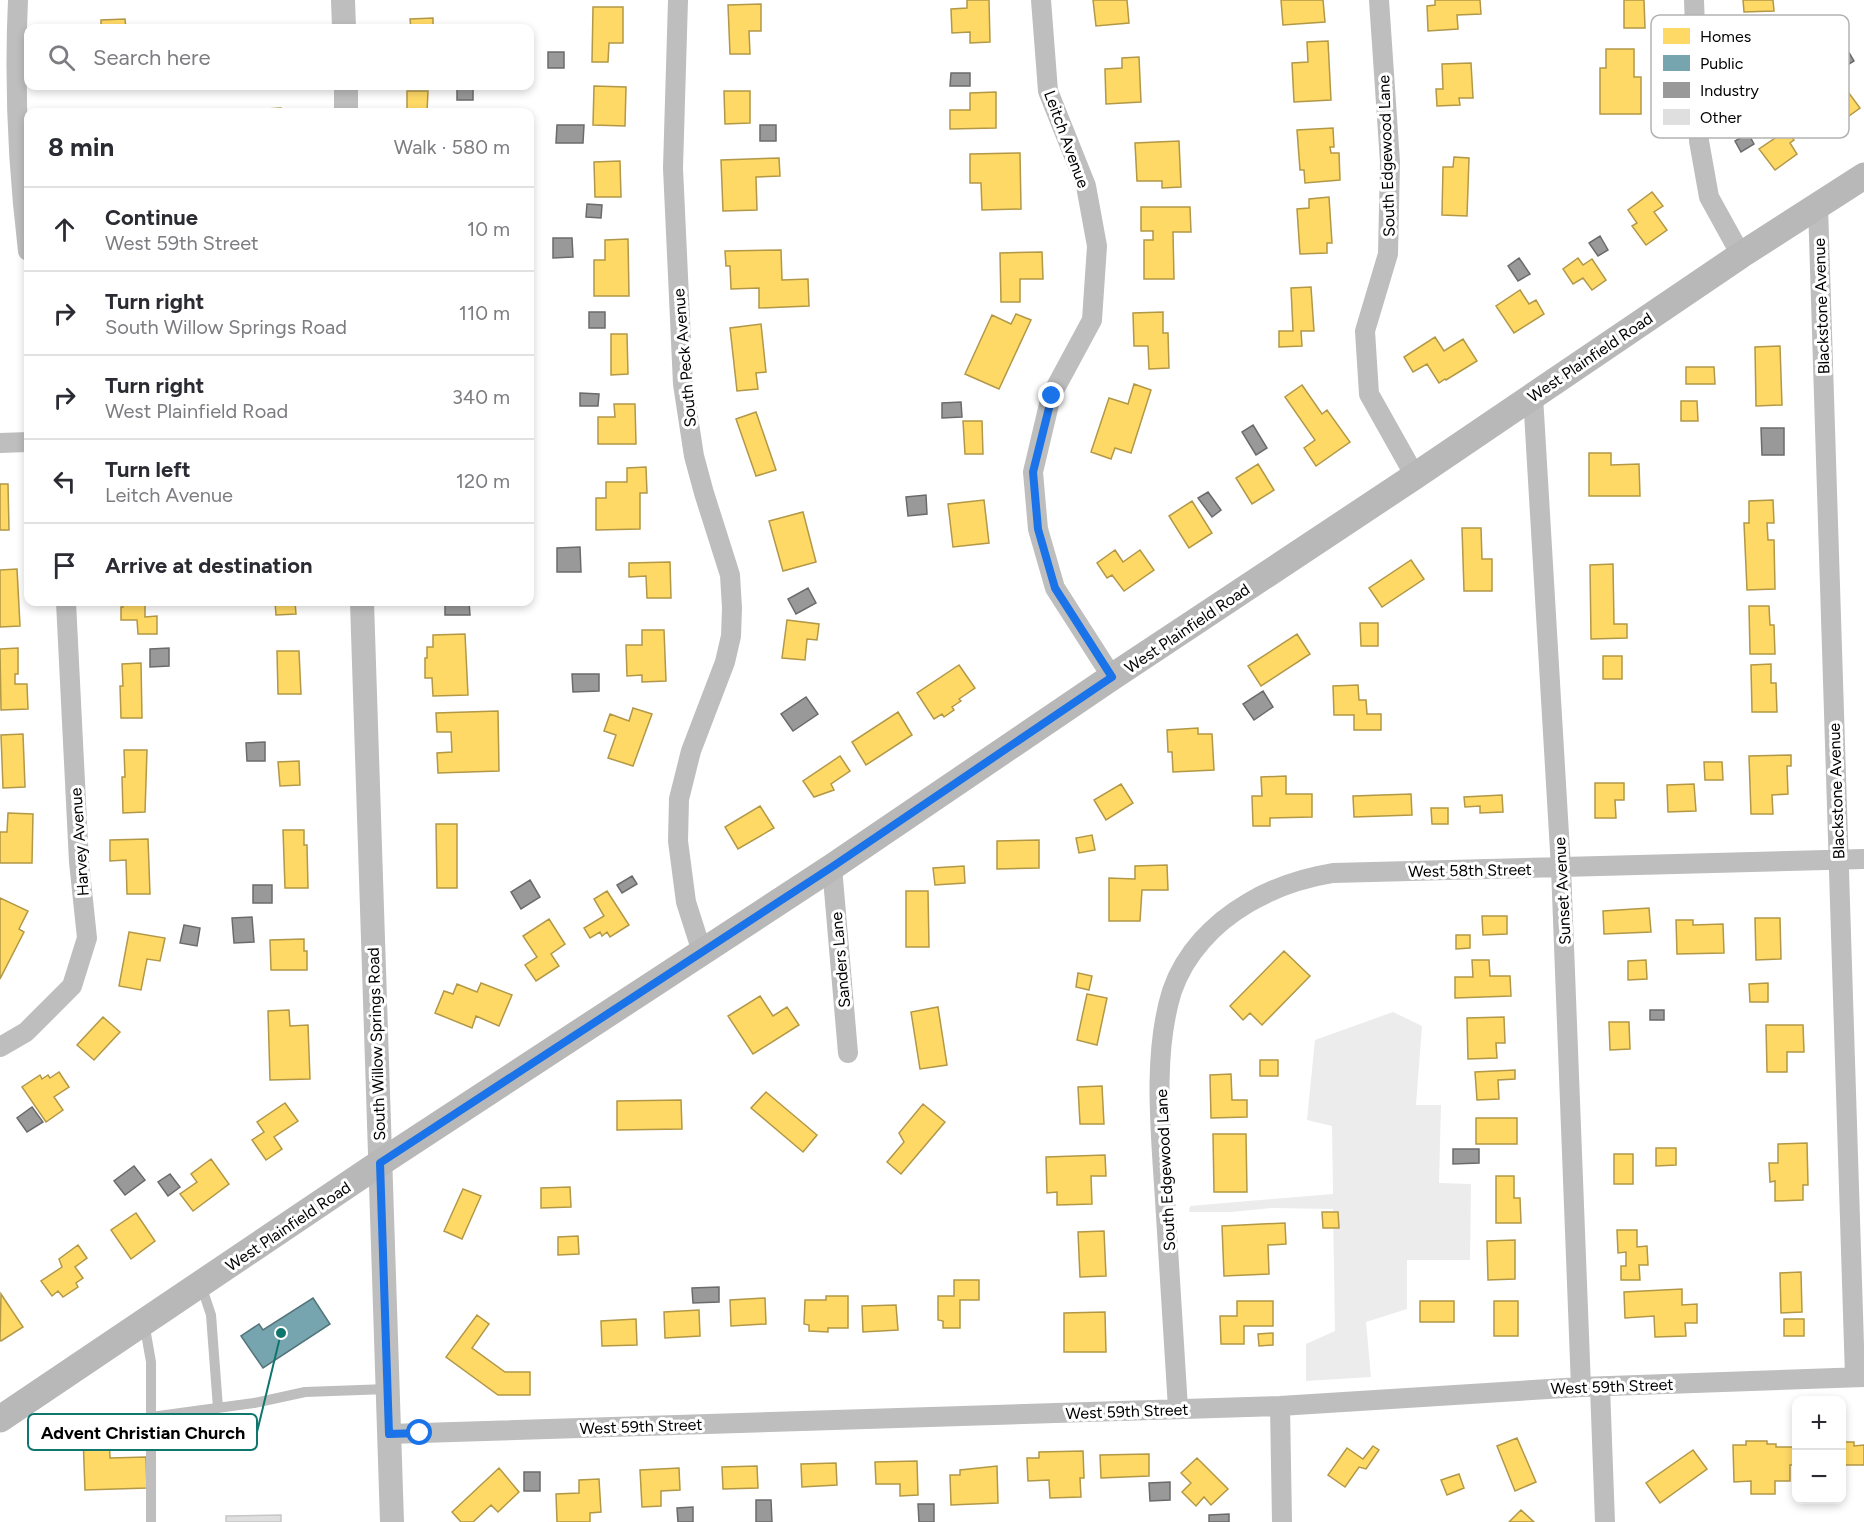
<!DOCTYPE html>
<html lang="en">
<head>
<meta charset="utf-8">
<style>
  body { margin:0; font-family:Figtree,sans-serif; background:#f2f2f3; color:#2b2b33 }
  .controls { position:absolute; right:18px; bottom:18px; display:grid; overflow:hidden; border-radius:12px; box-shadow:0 3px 9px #0003 }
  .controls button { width:54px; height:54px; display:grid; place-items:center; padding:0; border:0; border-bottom:2px solid #e1e1e2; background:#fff; color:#2b2b33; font:30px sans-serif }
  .stop { position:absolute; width:18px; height:18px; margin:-14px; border:4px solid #1a73e8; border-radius:50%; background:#fff }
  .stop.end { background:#1a73e8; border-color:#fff; box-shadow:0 2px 6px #0008 }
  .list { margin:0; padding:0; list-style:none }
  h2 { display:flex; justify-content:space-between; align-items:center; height:78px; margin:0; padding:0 24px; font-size:26px }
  h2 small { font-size:20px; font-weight:400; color:#7c7c81 }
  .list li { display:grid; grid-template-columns:39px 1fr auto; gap:18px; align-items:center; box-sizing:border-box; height:84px; padding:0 24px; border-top:2px solid #e1e1e2 }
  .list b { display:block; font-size:22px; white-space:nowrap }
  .list p { margin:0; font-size:20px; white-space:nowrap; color:#7c7c81 }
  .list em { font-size:20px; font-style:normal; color:#7c7c81 }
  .icon { flex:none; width:33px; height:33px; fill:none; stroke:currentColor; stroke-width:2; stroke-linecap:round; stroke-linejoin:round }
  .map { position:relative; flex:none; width:1864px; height:1522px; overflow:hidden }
  .search { position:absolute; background:#fff; box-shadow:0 3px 9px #0003; left:24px; top:24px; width:510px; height:66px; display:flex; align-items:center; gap:15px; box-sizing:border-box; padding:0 21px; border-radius:12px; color:#7c7c81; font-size:22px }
  .panel { position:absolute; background:#fff; box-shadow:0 3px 9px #0003; left:24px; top:108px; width:510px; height:498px; border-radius:12px }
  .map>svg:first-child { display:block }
  .green { fill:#ececec }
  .homes { fill:#ffd966; stroke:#b29847; stroke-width:1.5 }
  .public { fill:#76a5af; stroke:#53747a; stroke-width:1.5 }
  .industry { fill:#999; stroke:#6b6b6b; stroke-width:1.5 }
  .building { fill:#dfdfdf; stroke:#c7c7c7; stroke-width:1.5 }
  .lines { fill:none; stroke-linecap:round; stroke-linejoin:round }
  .service { stroke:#bebebe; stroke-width:10 }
  .minor { stroke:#bebebe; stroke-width:20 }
  .tertiary { stroke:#bebebe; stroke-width:24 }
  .secondary { stroke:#b8b8b8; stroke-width:27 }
  .route { stroke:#1a73e8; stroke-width:8 }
  .labels { text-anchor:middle; stroke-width:6; stroke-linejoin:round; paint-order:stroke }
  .street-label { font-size:16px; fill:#000; stroke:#fff }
  .key { fill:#fff; stroke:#b2b2b2; stroke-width:1.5 }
  .key-label { font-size:16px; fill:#000 }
  .leader { fill:none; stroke:#0f766e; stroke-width:2 }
  .callout-dot { fill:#0f766e; stroke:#fff; stroke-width:2 }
  .callout { fill:#fff; stroke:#0f766e; stroke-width:2 }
  .callout-label { font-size:18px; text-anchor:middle; font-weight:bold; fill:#000 }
</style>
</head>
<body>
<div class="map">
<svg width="1864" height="1522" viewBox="0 0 1864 1522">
  <rect width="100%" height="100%" fill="#fff"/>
  <path class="green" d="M1393,1012L1422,1026L1416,1105H1441L1439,1183L1471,1184L1470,1260H1407V1309L1366,1322L1371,1377L1306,1381V1344L1335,1331L1333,1209L1272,1208L1231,1212H1189L1190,1206L1333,1194L1332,1126L1307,1120L1315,1040Z"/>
  <path class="homes" d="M967,0H989L990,42L970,43V32L952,33L951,9L967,8Z
    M1093,0H1127L1129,23L1096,26Z
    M1281,0H1323L1325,22L1283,25Z
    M1435,0H1480L1481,14L1457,15L1458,29L1428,31L1427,6L1435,5Z
    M1624,0H1644L1645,28H1624Z
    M1743,0H1773L1774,11L1744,12Z
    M761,4V31H749L750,54H730L728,5Z
    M593,7H623V43H609L608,62H592Z
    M433,18V28H448H411L410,19Z
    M125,19L126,28H101V20Z
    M1328,41L1331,100L1294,102L1292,63L1308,62L1307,42Z
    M1606,49H1634V77H1641V114H1600V68H1606Z
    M1139,57L1141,102L1106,104L1105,69L1122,68V58Z
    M1471,63L1473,98H1459L1460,105L1437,106L1436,89H1443L1442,64Z
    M1840,81L1860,108L1835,126L1832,122L1824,127L1816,116L1828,107L1826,105L1840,95L1833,85Z
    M594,86L626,87L625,126L593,125Z
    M407,91H428L427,112H407Z
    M724,91H750V123L725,124Z
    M996,92V128L950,129V110H970V93Z
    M281,108V112H250L249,110Z
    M1782,124L1794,140L1790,143L1797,154L1775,170L1759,149L1778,136L1774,130Z
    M1333,128L1334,147H1330L1331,153H1339L1340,180L1305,183L1304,170H1300L1297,130Z
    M1179,141L1181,187L1162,188V181H1137L1135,143Z
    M1020,153L1021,209L982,210L981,183H970V154Z
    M1454,157L1469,158L1467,216L1442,215L1443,167H1453Z
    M779,158L780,176L756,177L757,210L723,211L721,160Z
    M620,161L621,197H595L594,162Z
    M1652,192L1663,206L1654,212L1667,230L1646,245L1632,226L1637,223L1628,210Z
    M1329,197L1332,243H1327V253L1300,254L1297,209L1309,208V199Z
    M1141,207H1190L1191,232H1173L1174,279H1144V240H1153V231H1141Z
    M628,239L629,296H594V260H605V240Z
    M781,250L782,280L808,279L809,306L759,308V288L731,289L730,266H726L725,251Z
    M1042,252L1043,279H1020V302H1001L1000,253Z
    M1578,258L1583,265L1592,259L1606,280L1592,290L1583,278L1573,284L1563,269Z
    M1311,287L1314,331H1301L1302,346L1279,347V331H1293L1291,288Z
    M1520,290L1529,304L1536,300L1544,314L1514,333L1496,306Z
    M1163,312V333H1168L1169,368L1149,369L1148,346H1134L1133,313Z
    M1016,314L1031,320L999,389L965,374L992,315L1011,324Z
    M761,324L766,372L756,373L758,389L737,391L730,328Z
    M611,334H627L628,374L611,375Z
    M1435,337L1444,351L1463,339L1477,361L1446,380L1445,379L1439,383L1427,364L1413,372L1404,357Z
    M1780,346L1782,405L1756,406L1755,347Z
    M1686,367H1714L1715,384H1686Z
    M1134,384L1151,390L1131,453L1115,448L1111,459L1091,452L1109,398L1128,404Z
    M1302,385L1322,414L1327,410L1350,442L1316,466L1304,448L1315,440L1285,397Z
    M1681,401H1697L1698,421H1681Z
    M614,404H635L636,444H598V417H615Z
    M756,412L776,470L756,476L736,419Z
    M963,421H982L983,454H965Z
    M1589,453H1611V465L1639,464L1640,496H1589Z
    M1258,464L1274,490L1252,504L1236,478Z
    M646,467L647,493H640V529L596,530V498H606V482H627V468Z
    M0,484H8L9,530H0Z
    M984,500L989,543L953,547L948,504Z
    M1773,500L1774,523H1767L1768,540H1774L1775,589L1747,590L1744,523H1749V501Z
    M1192,501L1212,533L1189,548L1169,516Z
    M803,512L816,562L783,571L769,521Z
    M1462,528H1481L1482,559H1492V591H1464Z
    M1115,550L1123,562L1140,550L1154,570L1124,591L1112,575L1107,578L1097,563Z
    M1411,560L1424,579L1382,607L1369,588Z
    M670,562L671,598H647L646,576L629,577V563Z
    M1613,564L1614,624H1627V638L1591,639L1590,565Z
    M17,569L20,626L0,627V570Z
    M123,602H145V617L157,616V634H138L137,620H121V607H123Z
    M275,602H295L296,614L276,615Z
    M1749,606H1769L1770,625H1774L1775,654H1750Z
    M787,620L819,624L817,640L807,639L805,660L782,658Z
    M1360,623H1378V646H1361Z
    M642,630H664L666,681L642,682V675L627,676L626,645H642Z
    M465,634L468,695L433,696L432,678H425V658H427V647H433V635Z
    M1297,634L1310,654L1261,686L1248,666Z
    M18,648V674H15V684H27L28,709L1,710L0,649Z
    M277,651H299L301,694H278Z
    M1603,656H1622V679H1603Z
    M141,663L142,718H121L120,686H123L122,664Z
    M1771,664V683H1776L1777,712H1752L1751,665Z
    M959,665L975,688L959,699L961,701L952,707L954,710L944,717L942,714L934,719L917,693Z
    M1358,685L1359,700H1366L1367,714H1381V730H1354V715H1334L1333,686Z
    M633,708L652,714L633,766L608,758L616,735L604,731L610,714L629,721Z
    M498,711L499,771L438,773L437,753L452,752L451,732H437L436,713Z
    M898,712L912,735L866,765L852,742Z
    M1198,728V734H1212L1214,770L1173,772L1172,752H1168L1167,730Z
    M23,734L25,787L3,788L1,735Z
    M124,750H147L145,812L123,813L122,777H125Z
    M1791,755V766H1787L1788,794L1772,795L1773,814H1751L1749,756Z
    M840,756L850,771L831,784L834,790L814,797L803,781Z
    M299,761L300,785L280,786L278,762Z
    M1704,762H1722L1723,780H1705Z
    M1286,776V794H1312V817L1270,818V826H1253L1252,796H1262L1261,777Z
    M1595,783H1624V800H1615L1616,818H1595Z
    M1121,784L1133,803L1106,820L1094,800Z
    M1694,784L1696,811L1668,812L1667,785Z
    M1411,794L1412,815L1354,817L1353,796Z
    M1502,795L1503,812L1480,813V806L1465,807L1464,797Z
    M760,806L774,828L738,849L725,827Z
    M1431,808H1448V824H1432Z
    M8,813L33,814L32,863H0V832H7Z
    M436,824H457V888H437Z
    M283,830H304V845H307L308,888H285Z
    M1092,835L1095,850L1079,853L1076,838Z
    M148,839L150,894H127L126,860L110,861V840Z
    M1039,840V868L997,869V841Z
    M1167,865L1168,890H1142L1140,921H1109V878L1135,879V866Z
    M964,866L965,883L935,885L933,868Z
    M607,891L629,925L610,937L607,932L602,936L600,932L590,938L584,928L604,916L594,899Z
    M906,891H928L929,947H906Z
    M0,898L28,911L19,929L24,932L0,979Z
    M1649,908L1651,932L1604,934L1603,911Z
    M1482,916H1507V934L1483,935Z
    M1755,918H1780L1781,959L1756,960Z
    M549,919L565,944L551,954L559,966L536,981L525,965L537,957L523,936Z
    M1676,920H1693V925L1723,924L1724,953L1677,954Z
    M129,932L165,938L160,961L147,959L141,990L119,986Z
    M1456,935H1470V948L1456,949Z
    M304,939V951H307V970H271L270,940Z
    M1284,951L1310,976L1262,1025L1250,1013L1243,1020L1230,1006Z
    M1472,960H1489L1490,976H1510L1511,996L1455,998V977H1473Z
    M1646,960L1647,979L1628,980V961Z
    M1078,973L1092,976L1089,990L1076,987Z
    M481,983L512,995L499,1026L476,1016L472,1028L435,1013L444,991L453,994L457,984L477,992Z
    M1768,983V1002H1750L1749,984Z
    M1087,994L1107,998L1097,1045L1077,1040Z
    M760,996L773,1016L787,1007L799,1025L753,1054L728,1016Z
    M938,1007L947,1065L920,1069L911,1012Z
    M289,1010L290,1026L308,1025L310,1079L270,1080L268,1011Z
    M103,1017L120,1032L94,1060L77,1045Z
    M1504,1017L1505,1043H1496L1497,1058L1468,1059L1467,1018Z
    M1609,1022H1629L1630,1049L1610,1050Z
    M1766,1025H1803L1804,1052H1787V1072H1767Z
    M1260,1060H1278V1076H1260Z
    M1515,1070V1079L1498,1080L1499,1099L1477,1100L1475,1072Z
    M59,1072L69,1087L54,1097L63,1110L46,1122L22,1087L40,1075L42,1079L48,1075L50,1078Z
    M1231,1074L1232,1100H1247V1117L1211,1118L1210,1075Z
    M1102,1086L1104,1124H1080L1078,1087Z
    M766,1092L817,1135L803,1152L751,1108Z
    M681,1100L682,1129L617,1130V1101Z
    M285,1103L298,1121L274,1137L282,1149L266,1160L252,1140L264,1132L257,1122Z
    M923,1104L945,1122L901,1174L887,1162L904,1142L899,1133Z
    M1476,1118H1517V1144H1476Z
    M1213,1134H1246L1247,1192H1214Z
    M1807,1143L1808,1185H1803V1200L1775,1201V1181L1770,1182L1769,1163H1778V1144Z
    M1656,1148H1676V1165L1656,1166Z
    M1614,1154H1633V1184H1614Z
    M1105,1155L1106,1176H1091L1092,1204L1057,1205V1192L1047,1193L1046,1157Z
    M211,1159L229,1184L193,1211L180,1194L197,1182L191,1174Z
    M1496,1176H1514V1198H1520L1521,1223H1496Z
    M570,1187L571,1207L541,1208V1188Z
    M463,1189L481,1196L462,1239L444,1231Z
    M1322,1212H1338L1339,1228H1323Z
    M136,1213L155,1241L131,1259L111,1230Z
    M1285,1223L1286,1244L1268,1245L1269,1274L1224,1276L1222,1226Z
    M1617,1230H1637V1247L1647,1246L1648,1265H1639L1640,1280H1621V1266H1626V1252L1618,1253Z
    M1104,1231L1106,1276L1080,1277L1078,1232Z
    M578,1236L579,1254L558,1255V1237Z
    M1515,1240V1279L1488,1280L1487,1241Z
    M78,1245L87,1258L75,1267L83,1278L76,1283L78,1287L63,1297L58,1291L52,1296L41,1281L62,1267L59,1259Z
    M1801,1272L1802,1312L1781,1313L1780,1273Z
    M954,1280H979V1300H960V1328H943V1321L938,1320V1296H954Z
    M1682,1289V1305L1697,1304V1323H1685L1686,1336L1655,1337L1654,1316L1625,1318L1624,1292Z
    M1,1294L23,1327L1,1341L0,1340Z
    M826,1296H848V1328H828V1332L809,1331V1325L804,1324L805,1300H826Z
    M765,1298L766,1324L731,1326L730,1300Z
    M1237,1301H1273V1326H1244V1344H1221L1220,1316H1237Z
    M1420,1301H1454V1322H1420Z
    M1494,1301H1518V1336H1494Z
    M896,1305L898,1330L863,1332L862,1306Z
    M699,1310L700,1336L665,1338L664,1312Z
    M1105,1312L1106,1352H1064V1313Z
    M477,1315L489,1324L472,1348L505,1372H530V1395H498L446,1357Z
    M636,1319L637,1345L602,1346L601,1321Z
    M1784,1319H1804V1336H1784Z
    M1273,1333V1345L1259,1346L1258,1334Z
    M83,1436H109L110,1458L146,1457L147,1488L85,1490Z
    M1517,1438L1536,1482L1515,1491L1497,1446Z
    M1746,1441H1767V1444H1776V1447H1794L1795,1465H1790V1481H1775V1494H1751V1481L1734,1482L1733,1445H1746Z
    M1842,1442H1854V1446L1864,1445V1465H1842Z
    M1373,1446L1379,1450L1366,1469L1359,1467L1345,1487L1328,1475L1347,1448L1363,1459Z
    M1693,1450L1707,1469L1660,1503L1646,1483Z
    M1083,1451L1084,1478H1080L1081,1497L1050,1498L1049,1480L1028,1481L1027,1458H1039V1452Z
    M1149,1454V1476L1101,1478L1100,1455Z
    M1197,1458L1228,1489L1211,1505L1204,1497L1196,1506L1182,1492L1191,1483L1181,1473Z
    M917,1461L918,1495L900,1496V1484H876L875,1462Z
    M836,1463L837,1485L802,1487L801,1464Z
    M757,1466L758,1488L723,1489L722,1467Z
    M997,1466L998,1503L951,1505L950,1475H960V1470Z
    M499,1468L519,1492L498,1512L491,1505L473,1522H461L452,1512Z
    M679,1468L680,1490L661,1491V1506L642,1507L640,1470Z
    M1459,1474L1464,1488L1447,1495L1441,1480Z
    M599,1479L601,1512L590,1513V1522H557L556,1494L579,1493V1480Z
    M1521,1510L1534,1522H1509Z"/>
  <path class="public" d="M313,1298L330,1324L263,1368L241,1336L259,1324L263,1330Z"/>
  <path class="industry" d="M1841,39L1854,61L1841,69L1828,47Z
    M548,52H564V68H548Z
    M951,73H970V86H950Z
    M457,86H473V100H457Z
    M557,125H584L583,143H556Z
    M760,125H776V141H760Z
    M1748,133L1754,144L1741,152L1735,141Z
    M587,204L602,205L601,218L586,217Z
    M1600,236L1608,250L1598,256L1589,243Z
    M553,238H572L573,257L553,258Z
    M1519,258L1530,274L1518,281L1508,266Z
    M589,312H605V328H589Z
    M580,393L599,394L598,406H580Z
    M961,402L962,417L942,418V403Z
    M1253,425L1267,448L1256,455L1242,432Z
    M1761,428H1784V455H1762Z
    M1208,492L1221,510L1212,517L1198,498Z
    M926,495L927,514L908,516L906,497Z
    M580,547L581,572H557V548Z
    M808,588L816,603L796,614L788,599Z
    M445,602H469L470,615H445Z
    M169,648V666L150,667V649Z
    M572,674H599V691L573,692Z
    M1263,691L1273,707L1254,720L1243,704Z
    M806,697L818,714L793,731L781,714Z
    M265,742V761H247L246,743Z
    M632,876L637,884L622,893L617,885Z
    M530,880L540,897L521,909L511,892Z
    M253,885H272V903H253Z
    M252,917L254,942L234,943L232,918Z
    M184,925L200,928L197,946L180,943Z
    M1650,1010H1664V1020H1650Z
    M32,1107L43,1122L27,1132L17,1118Z
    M1453,1149H1479V1163L1453,1164Z
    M134,1166L145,1180L125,1195L114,1181Z
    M170,1174L180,1187L168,1196L158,1182Z
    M719,1287V1302L693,1303L692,1288Z
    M524,1472H540V1491H524Z
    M1170,1482V1500L1150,1501L1149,1483Z
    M756,1500H771L772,1522H756Z
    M918,1504H934V1522H919Z
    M693,1507V1522H678L677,1508Z
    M1229,1514V1522H1209V1515Z"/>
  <path class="building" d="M281,1515V1522H226V1516Z"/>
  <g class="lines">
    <path class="service" d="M201,1285L211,1315L218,1408
      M144,1322L151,1362V1522
      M151,1417L254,1403L305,1392L388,1389"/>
    <path class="minor" d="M18,0C14,84 18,168 28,251
      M678,0L673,168L683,384L694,456L704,493L730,575L732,608L731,636L725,662L691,751L679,799L678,841L686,902L702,952
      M1041,0L1048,91L1086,186L1097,246L1092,320L1051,396L1033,472L1038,529L1055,588L1112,677
      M1379,0L1390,162L1388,254L1365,331L1369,394L1415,476
      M1694,0L1699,141L1709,197L1741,255
      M1818,206L1855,1377
      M1533,396L1561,868L1581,1387
      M0,443L28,442
      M832,867L848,1053
      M0,1047L26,1032L72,986L87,938L79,862L66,602
      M1600,1387L1605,1522
      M1280,1406L1282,1522
      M1178,1409C1174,1339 1169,1269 1165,1200C1161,1134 1152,1055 1172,991C1185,953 1214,923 1248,903C1275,887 1302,878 1333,873L1864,859
      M389,1434L1280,1406L1581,1387L1864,1377"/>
    <path class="tertiary" d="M343,0L344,28
      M346,86V112
      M362,602L392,1522"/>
    <path class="secondary" d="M0,1419L380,1163L832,867L1112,677L1415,476L1741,255L1864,176"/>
  </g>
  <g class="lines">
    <path class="route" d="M420,1433L389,1434L380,1163L832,867L1112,677L1055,588L1038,529L1033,472L1052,396"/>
  </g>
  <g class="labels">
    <g class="street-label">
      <text transform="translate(1067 139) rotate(70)" y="6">Leitch Avenue</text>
      <text transform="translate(1386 156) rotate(-92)" y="6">South Edgewood Lane</text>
      <text transform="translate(1821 306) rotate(-92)" y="6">Blackstone Avenue</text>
      <text transform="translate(1590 357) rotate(-34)" y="6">West Plainfield Road</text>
      <text transform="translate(684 358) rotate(-95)" y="6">South Peck Avenue</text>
      <text transform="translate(1187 628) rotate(-34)" y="6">West Plainfield Road</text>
      <text transform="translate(1836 791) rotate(-92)" y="6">Blackstone Avenue</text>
      <text transform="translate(79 842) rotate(-94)" y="6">Harvey Avenue</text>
      <text transform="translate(1470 870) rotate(-1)" y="6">West 58th Street</text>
      <text transform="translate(1562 891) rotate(-93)" y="6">Sunset Avenue</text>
      <text transform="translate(840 960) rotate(-95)" y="6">Sanders Lane</text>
      <text transform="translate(376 1044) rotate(-92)" y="6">South Willow Springs Road</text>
      <text transform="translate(1165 1170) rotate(-93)" y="6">South Edgewood Lane</text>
      <text transform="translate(288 1226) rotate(-34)" y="6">West Plainfield Road</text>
      <text transform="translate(1612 1386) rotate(-2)" y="6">West 59th Street</text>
      <text transform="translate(1127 1411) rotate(-2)" y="6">West 59th Street</text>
      <text transform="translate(641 1426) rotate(-2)" y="6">West 59th Street</text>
    </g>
  </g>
  <rect x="1651" y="15" width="198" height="123" rx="9" class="key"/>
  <rect x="1663" y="28" width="27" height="16" fill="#ffd966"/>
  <rect x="1663" y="55" width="27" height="16" fill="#76a5af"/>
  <rect x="1663" y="82" width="27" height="16" fill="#999"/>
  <rect x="1663" y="109" width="27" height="16" fill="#dfdfdf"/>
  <g class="key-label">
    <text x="1700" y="42">Homes</text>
    <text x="1700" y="69">Public</text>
    <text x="1700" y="96">Industry</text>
    <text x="1700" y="123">Other</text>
  </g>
  <path class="leader" d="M281 1333L257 1432"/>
  <circle class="callout-dot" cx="281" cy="1333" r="6"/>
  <rect class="callout" x="28" y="1414" width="229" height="36" rx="6"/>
  <g class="callout-label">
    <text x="143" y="1439">Advent Christian Church</text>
  </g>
</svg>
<div class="controls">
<button>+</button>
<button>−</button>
</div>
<div class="stop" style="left:420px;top:1433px"></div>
<div class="stop end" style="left:1052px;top:396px"></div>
<div class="search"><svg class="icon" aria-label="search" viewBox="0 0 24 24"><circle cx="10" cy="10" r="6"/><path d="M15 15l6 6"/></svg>Search here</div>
<section class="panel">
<h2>8 min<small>Walk · 580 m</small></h2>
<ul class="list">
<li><svg class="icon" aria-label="ahead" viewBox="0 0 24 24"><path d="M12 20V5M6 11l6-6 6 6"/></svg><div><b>Continue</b><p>West 59th Street</p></div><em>10 m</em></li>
<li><svg class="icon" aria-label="right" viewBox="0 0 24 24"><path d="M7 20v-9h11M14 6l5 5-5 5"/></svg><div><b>Turn right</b><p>South Willow Springs Road</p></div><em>110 m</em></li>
<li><svg class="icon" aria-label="right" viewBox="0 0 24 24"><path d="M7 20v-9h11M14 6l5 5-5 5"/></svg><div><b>Turn right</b><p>West Plainfield Road</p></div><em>340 m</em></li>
<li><svg class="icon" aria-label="left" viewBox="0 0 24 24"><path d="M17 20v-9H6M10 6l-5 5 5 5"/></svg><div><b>Turn left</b><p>Leitch Avenue</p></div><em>120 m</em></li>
<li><svg class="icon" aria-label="arrive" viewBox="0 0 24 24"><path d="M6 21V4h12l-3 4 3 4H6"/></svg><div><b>Arrive at destination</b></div></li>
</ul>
</section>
</div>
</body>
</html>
